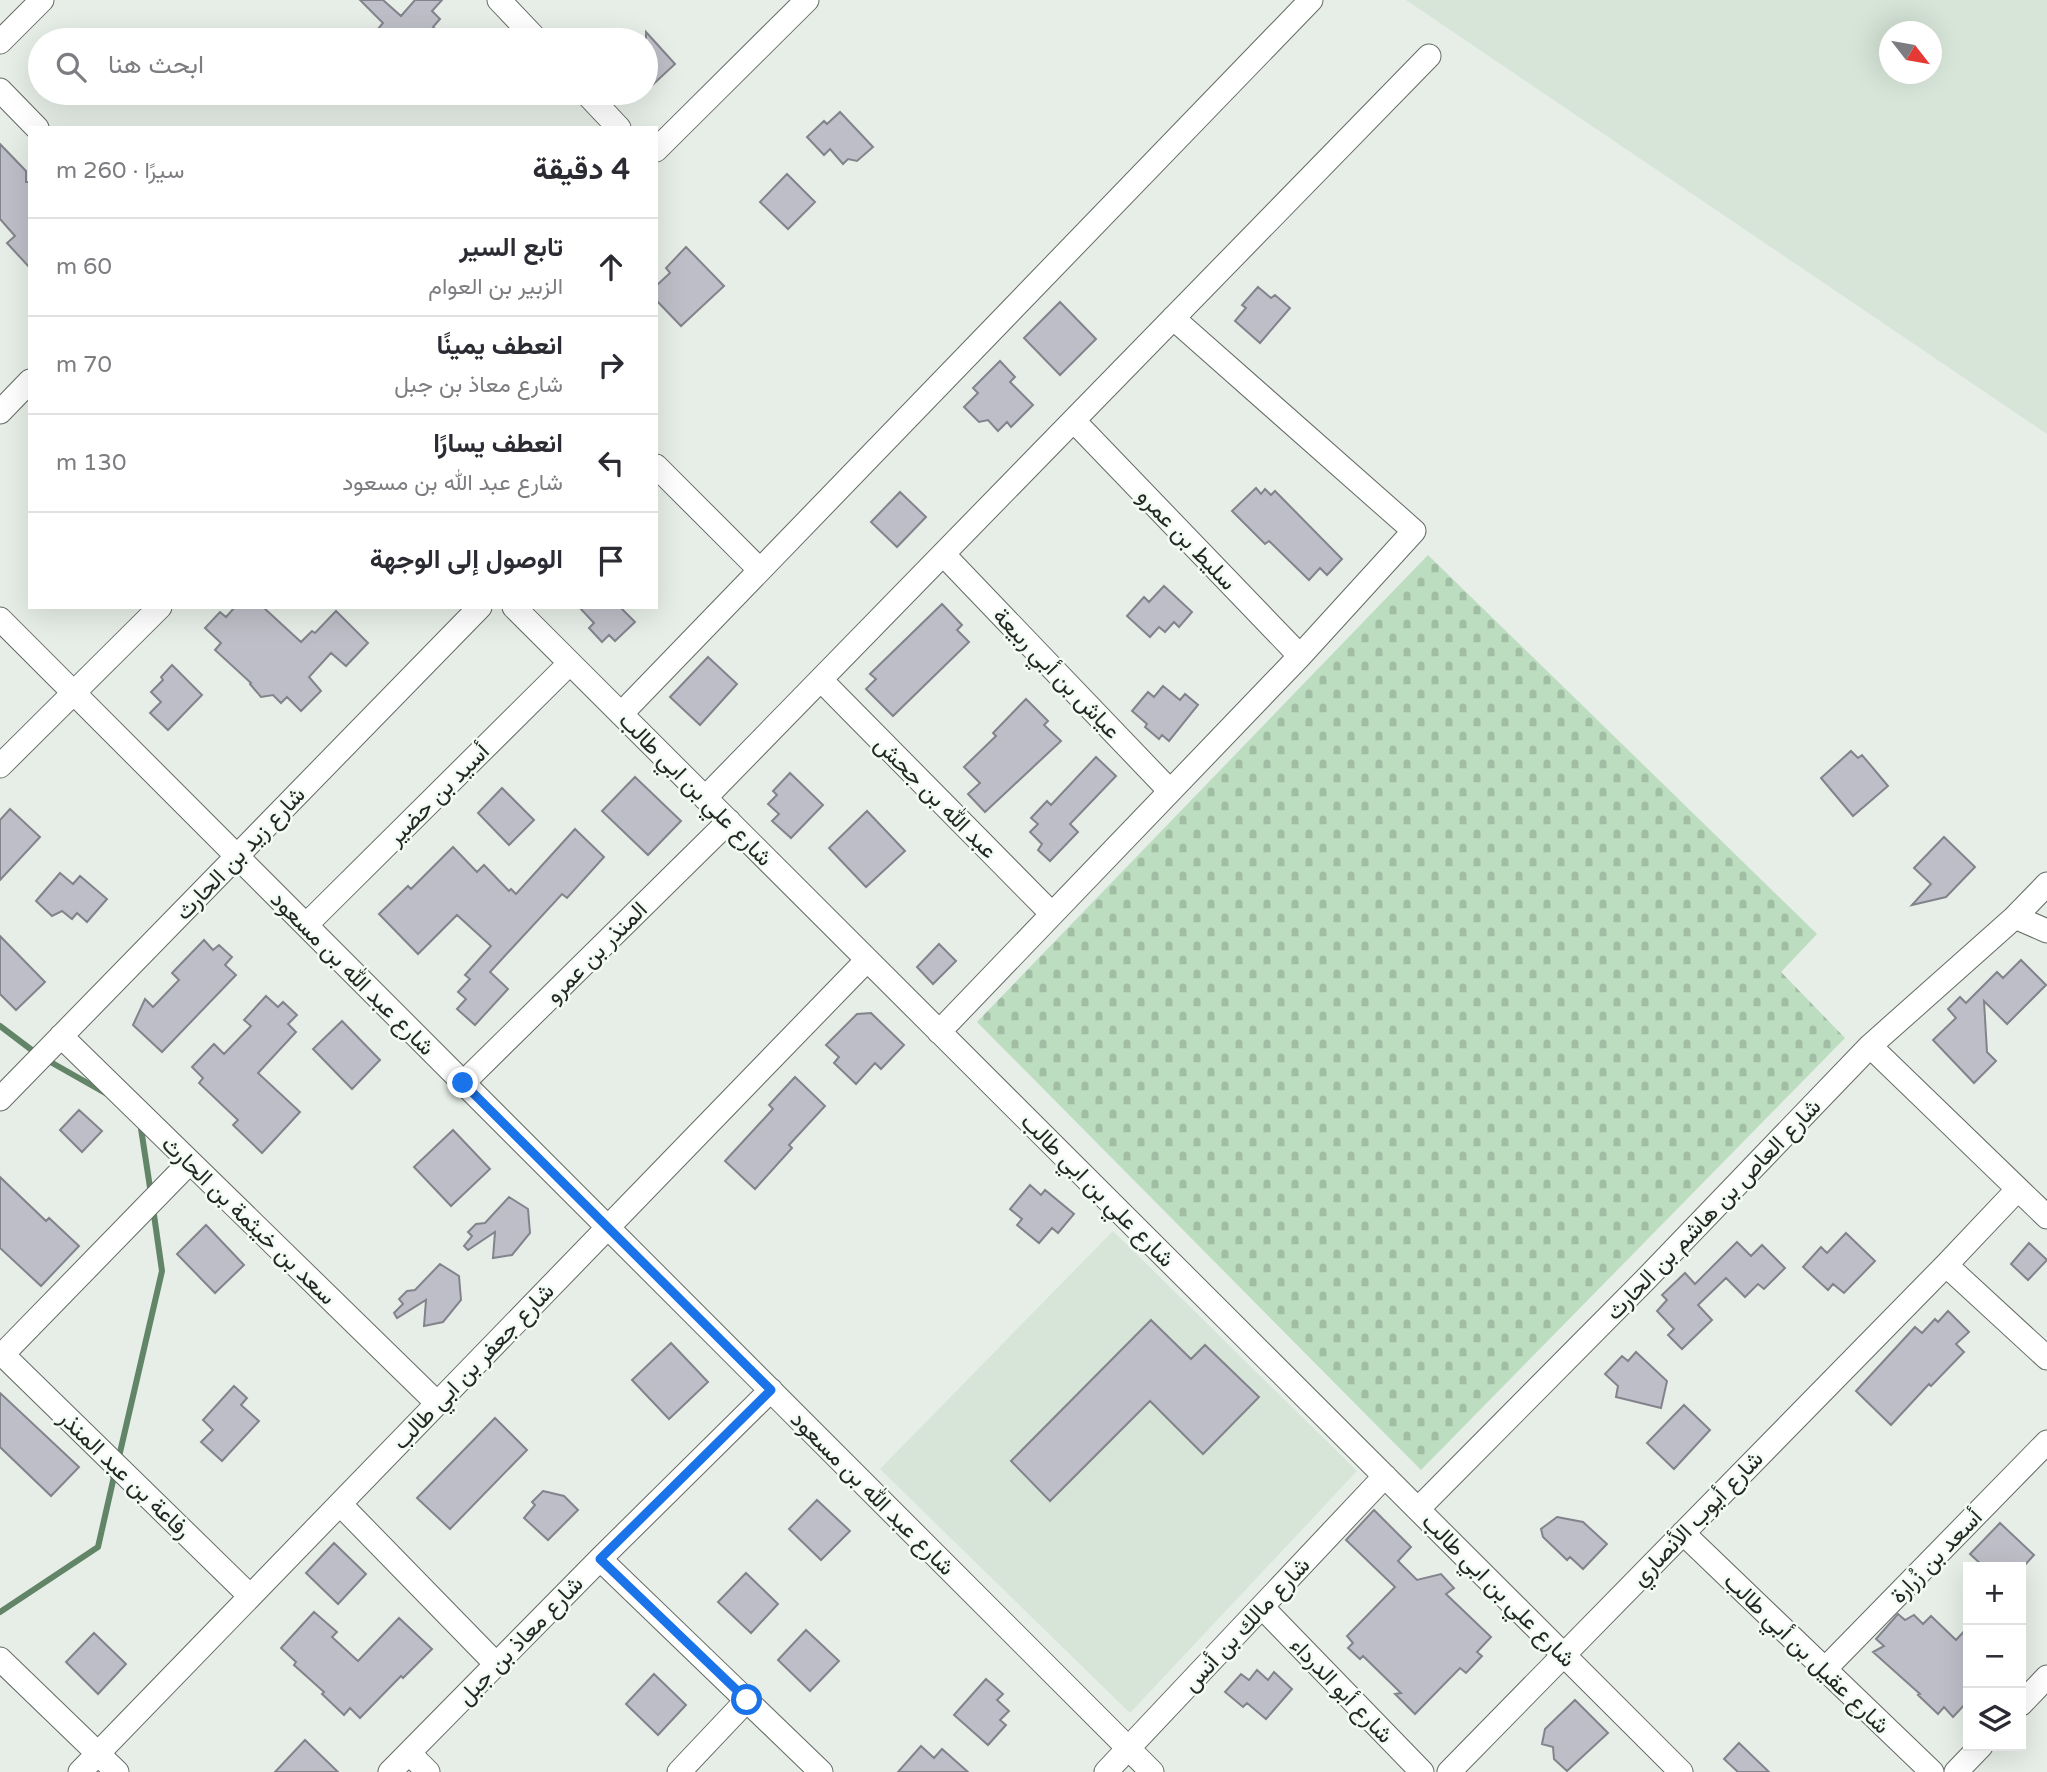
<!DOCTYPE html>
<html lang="ar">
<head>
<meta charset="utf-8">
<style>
  body { margin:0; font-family:"Varela Round",Vazirmatn,sans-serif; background:#f7f7f7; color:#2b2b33; direction:rtl }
  .controls { position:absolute; right:21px; bottom:21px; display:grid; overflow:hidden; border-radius:0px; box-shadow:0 7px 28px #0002 }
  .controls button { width:63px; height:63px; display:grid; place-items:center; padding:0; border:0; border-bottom:2px solid #e1e1e2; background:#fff; color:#2b2b33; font:35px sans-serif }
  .compass { position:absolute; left:1879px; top:21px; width:63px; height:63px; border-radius:50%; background:#fff; box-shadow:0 7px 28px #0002; rotate:121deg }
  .stop { position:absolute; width:21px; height:21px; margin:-16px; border:5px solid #1a73e8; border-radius:50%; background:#fff }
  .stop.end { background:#1a73e8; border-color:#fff; box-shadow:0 2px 7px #0008 }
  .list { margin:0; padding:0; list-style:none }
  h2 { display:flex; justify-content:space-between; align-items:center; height:91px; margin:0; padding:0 28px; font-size:30px }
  h2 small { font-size:23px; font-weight:400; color:#7c7c81 }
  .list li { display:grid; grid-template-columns:46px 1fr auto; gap:21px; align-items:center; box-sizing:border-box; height:98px; padding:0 28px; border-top:2px solid #e1e1e2 }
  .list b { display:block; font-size:26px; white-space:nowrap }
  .list p { margin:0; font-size:23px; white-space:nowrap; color:#7c7c81 }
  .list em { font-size:23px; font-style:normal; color:#7c7c81 }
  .icon { flex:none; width:38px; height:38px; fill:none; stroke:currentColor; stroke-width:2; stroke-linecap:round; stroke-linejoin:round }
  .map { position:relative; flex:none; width:2047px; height:1772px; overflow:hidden; direction:ltr }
  .search { position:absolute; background:#fff; box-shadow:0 7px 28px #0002; left:28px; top:28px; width:630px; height:77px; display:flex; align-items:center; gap:18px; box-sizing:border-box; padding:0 24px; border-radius:38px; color:#7c7c81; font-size:26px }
  .panel { position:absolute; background:#fff; box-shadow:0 7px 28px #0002; left:28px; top:126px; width:630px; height:483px; border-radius:0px; direction:rtl }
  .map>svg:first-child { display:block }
  .built { fill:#d6e5d8; fill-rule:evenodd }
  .cemetery { fill:url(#cemetery-stones) }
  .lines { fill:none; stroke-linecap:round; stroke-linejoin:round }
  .stream { stroke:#628568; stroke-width:6 }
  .building { fill:#bebec8; stroke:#83838c; stroke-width:2 }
  .street-casing { stroke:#646b65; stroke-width:25 }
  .street { stroke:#fff; stroke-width:23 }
  .route { stroke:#1a73e8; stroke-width:9 }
  .labels { text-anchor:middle; stroke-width:5; stroke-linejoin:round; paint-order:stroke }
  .street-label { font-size:23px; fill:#242725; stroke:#f3fcf4 }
</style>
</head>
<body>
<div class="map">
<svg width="2047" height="1772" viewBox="0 0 2047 1772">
  <defs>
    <pattern id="cemetery-stones" width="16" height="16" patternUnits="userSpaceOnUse" patternTransform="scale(1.75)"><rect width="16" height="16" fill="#bcddc0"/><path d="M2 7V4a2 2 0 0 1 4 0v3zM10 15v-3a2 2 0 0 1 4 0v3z" fill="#a1bea5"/></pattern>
  </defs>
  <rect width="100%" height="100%" fill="#e6eee7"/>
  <path class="built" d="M1406,0H2047V434L1756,237ZM1890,32H1932V74H1890Z
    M1113,1231L1357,1471L1130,1713L880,1469Z"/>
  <path class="cemetery" d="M1428,555L1817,934L1781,972L1845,1038L1421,1470L977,1022Z"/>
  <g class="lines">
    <path class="stream" d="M0,1026L37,1054
      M47,1060L107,1094
      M140,1122L151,1194
      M118,1461L162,1271L153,1208
      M0,1612L98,1547L115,1472"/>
  </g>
  <path class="building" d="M360,0H383L401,16L415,0H442L432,11L440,19L433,27L447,40H391L378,29L383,23Z
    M646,32L675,64L646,91Z
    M840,112L873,147L857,161L848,159L843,164L830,149L824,155L807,137L824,121L827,124Z
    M0,144L26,171V182H30V268L7,243L15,236L0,219Z
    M787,174L815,202L788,229L760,202Z
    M686,247L724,286L681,326L656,300V286L670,273L666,268Z
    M1258,287L1271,298L1275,295L1290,308L1260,343L1235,321L1246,308L1242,305Z
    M1060,302L1096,339L1060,375L1024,338Z
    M1000,361L1015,377L1010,382L1033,405L1011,427L1007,422L998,431L988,420L979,422L964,407L978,393L973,388Z
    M1256,488L1261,494L1265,489L1271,495L1275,491L1342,559L1327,575L1320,568L1309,580L1269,541L1265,544L1232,511Z
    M900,492L926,517L897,547L871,522Z
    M1164,586L1192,612L1179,627L1174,622L1165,632L1159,627L1150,637L1127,616L1144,597L1149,602Z
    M942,604L962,625L957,630L969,642L893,716L866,689L876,679L870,674Z
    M235,607H263L301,642L312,631L315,633L336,611L368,643L346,666L331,653L309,677L321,691L301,711L287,697L281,703L273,695L261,697L250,684L251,683L215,650L221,643L205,628L220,612L226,617Z
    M579,607H620L635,622L615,641L609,635L602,642L589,628L594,623Z
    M708,657L737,684L700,725L670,697Z
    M172,665L202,695L168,730L150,713L161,702L151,692L163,680L161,677Z
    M1163,686L1180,700L1185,694L1198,705L1169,741L1162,735L1159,739L1145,727L1147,724L1132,711L1148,692L1154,697Z
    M1026,699L1048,721L1044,725L1061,741L985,812L968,794L980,783L964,767L996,736L993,733Z
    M1851,751L1858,758L1862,755L1888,786L1853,816L1821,778Z
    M1096,757L1116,776L1070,824L1078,832L1050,861L1038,850L1042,844L1030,832L1038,824L1031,818L1047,801L1051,805Z
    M790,773L823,805L791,838L772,821L779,814L768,804L777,795L773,791Z
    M635,777L681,821L648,855L602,811Z
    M502,788L534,820L509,845L478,813Z
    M10,809L40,837L0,880V820Z
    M867,811L905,851L866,887L829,848Z
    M575,829L604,857L567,898L562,894L490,972L508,989L475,1025L457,1009L466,999L458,992L470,979L465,975L491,946L457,915L418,954L379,914L408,886L411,889L453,847L477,872L484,865L509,891L511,889L516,894Z
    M1944,837L1975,867L1946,897L1912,905L1931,884L1914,868Z
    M60,873L73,884L80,876L107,899L87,922L77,913L72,919L62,911L52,916L36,901Z
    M0,936L45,982L16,1010L0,994Z
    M204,940L213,950L219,945L232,957L225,965L236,975L162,1052L133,1025L145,999L153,1007L179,980L172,973Z
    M939,944L956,961L933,984L917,967Z
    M2021,960L2046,985L2007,1024L1984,1001L1987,1052L1996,1061L1974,1083L1933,1040L1956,1018L1948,1009L1960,997L1966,1003L1997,972L2003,978Z
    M266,996L278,1007L283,1002L297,1015L288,1024L296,1032L258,1073L300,1112L262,1153L233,1125L238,1120L199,1083L203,1078L192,1067L214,1044L224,1054L251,1026L244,1020Z
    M871,1013L904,1045L881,1069L875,1063L856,1084L834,1063L839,1057L826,1045L857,1014Z
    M342,1021L380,1060L352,1089L313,1049Z
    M795,1077L825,1106L789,1145L792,1148L755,1189L725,1161L773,1109L769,1105Z
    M79,1110L102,1131L82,1152L60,1130Z
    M453,1130L490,1169L451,1206L414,1167Z
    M0,1177L46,1221L49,1218L79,1246L41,1286L0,1248Z
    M1030,1185L1041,1195L1045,1190L1074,1214L1058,1233L1052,1228L1039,1243L1017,1225L1022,1219L1010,1209Z
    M509,1197L528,1209L530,1233L512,1255L493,1258L495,1232L468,1250L464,1246L472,1236L468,1232L476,1224L485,1223Z
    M206,1225L244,1265L215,1293L177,1254Z
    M1846,1233L1875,1261L1844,1293L1833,1284L1828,1290L1803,1267L1821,1247L1827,1253Z
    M1737,1242L1751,1256L1762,1245L1785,1268L1764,1289L1758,1284L1745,1297L1726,1278L1698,1305L1712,1320L1682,1349L1668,1335L1674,1329L1657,1311L1667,1300L1662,1295L1685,1273L1695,1284Z
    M2029,1243L2047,1260L2028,1280L2011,1264Z
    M440,1264L459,1276L461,1300L443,1322L424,1326L426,1300L397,1318L394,1313L403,1304L399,1299L407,1291L415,1290Z
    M1948,1311L1969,1332L1956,1344L1964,1352L1931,1386L1929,1384L1891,1425L1856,1391L1915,1327L1922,1333L1935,1319L1938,1322Z
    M1151,1320L1191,1359L1205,1345L1259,1397L1203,1454L1150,1401L1050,1501L1011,1461Z
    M671,1343L708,1382L669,1419L632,1380Z
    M1636,1352L1667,1381L1661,1408L1616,1397L1618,1386L1605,1374L1622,1356L1628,1361Z
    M234,1386L247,1398L241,1405L259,1421L222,1461L201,1442L213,1430L203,1420Z
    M0,1393L79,1467L51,1496L0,1447Z
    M1684,1405L1710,1430L1674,1469L1647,1443Z
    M495,1418L527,1450L450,1529L417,1498Z
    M543,1491L564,1496L578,1510L548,1540L524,1518L535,1505L532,1502Z
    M817,1500L850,1531L821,1560L789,1529Z
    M1374,1510L1411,1547L1398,1561L1417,1580L1441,1574L1454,1588L1446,1594L1491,1637L1477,1652L1482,1656L1466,1673L1460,1668L1415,1714L1395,1694L1401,1693L1363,1656L1360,1659L1348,1648L1353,1643L1347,1636L1395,1587L1346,1540Z
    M1557,1517L1583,1522L1607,1544L1583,1569L1570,1557L1567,1560L1543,1537L1541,1529Z
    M2000,1523L2034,1555L2023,1567H1984L1970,1554Z
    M334,1543L366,1574L338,1604L306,1573Z
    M746,1573L778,1604L751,1633L718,1602Z
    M314,1612L337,1632L332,1637L358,1661L399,1618L432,1649L403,1678L401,1676L360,1718L350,1708L344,1715L322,1694L324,1692L294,1665L296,1662L281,1648Z
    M1898,1614L1905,1620L1914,1615L1923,1624L1931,1616L1956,1640L1968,1627V1701L1953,1717L1944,1707L1938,1714L1918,1695L1920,1694L1873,1652L1884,1646L1876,1639Z
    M806,1630L839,1661L810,1691L778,1660Z
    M94,1633L126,1664L98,1694L66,1662Z
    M1257,1670L1268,1680L1274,1672L1292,1689L1266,1719L1247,1703L1243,1707L1225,1692L1241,1674L1249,1680Z
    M654,1674L686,1705L658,1735L626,1704Z
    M986,1679L1003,1694L997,1700L1009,1711L1000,1720L1006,1725L988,1745L954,1715Z
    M1575,1700L1608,1733L1567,1771L1554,1759L1553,1747L1542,1744L1545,1729Z
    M305,1740L338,1772H275Z
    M1739,1743L1769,1772H1738L1724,1759Z
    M921,1746L934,1758L942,1749L968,1772H898Z"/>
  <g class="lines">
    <g class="street-casing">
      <path id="street" d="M499,0L537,40
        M0,42L42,0
        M0,90L37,128
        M586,93L619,128
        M656,150L807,0
        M0,412L30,381
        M1074,421L1300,656
        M656,466L760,570
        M943,554L1170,791
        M514,607L1681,1772
        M0,619L1152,1772
        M821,680L1052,914
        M621,714L1311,0
        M0,766L160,607
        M705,798L1429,56
        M2015,917L2047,931
        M306,925L570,663
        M939,1032L1300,656L1414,531L1173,318
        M61,1036L437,1403
        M1870,1046L2047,1217
        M463,1083L729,821
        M0,1099L480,607
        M1946,1265L2047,1358
        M0,1352L250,1596
        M3,1354L190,1162
        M340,1504L497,1665
        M1418,1509L1645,1280L1870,1046L2015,917L2047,884
        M1683,1533L1932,1772
        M600,1559L821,1772
        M1262,1607L1422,1772
        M0,1659L117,1772
        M1825,1669L2047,1442
        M2021,1704L2047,1677
        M409,1753L428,1772
        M80,1772L867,960
        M390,1772L600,1559L771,1390
        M679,1772L747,1700
        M1106,1772L1385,1476
        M1449,1772L1946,1265L2018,1189
        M1956,1772L1981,1746"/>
    </g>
    <use href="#street" class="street"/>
  </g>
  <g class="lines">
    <path class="route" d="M463,1083L771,1390L600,1559L747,1700"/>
  </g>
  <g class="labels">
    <g class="street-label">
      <text transform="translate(1187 539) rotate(46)" y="8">سليط بن عمرو</text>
      <text transform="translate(1057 673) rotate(46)" y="8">عياش بن أبي ربيعة</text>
      <text transform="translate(696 789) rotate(45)" y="8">شارع علي بن ابي طالب</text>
      <text transform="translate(438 794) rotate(-45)" y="8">أسيد بن حضير</text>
      <text transform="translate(936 797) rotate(45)" y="8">عبد الله بن جحش</text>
      <text transform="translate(240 853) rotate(-46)" y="8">شارع زيد بن الحارث</text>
      <text transform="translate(596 952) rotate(-45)" y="8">المنذر بن عمرو</text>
      <text transform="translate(353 973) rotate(45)" y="8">شارع عبد الله بن مسعود</text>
      <text transform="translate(1098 1190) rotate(45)" y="8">شارع علي بن ابي طالب</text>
      <text transform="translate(1713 1209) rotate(-46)" y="8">شارع العاص بن هاشم بن الحارث</text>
      <text transform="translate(249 1220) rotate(44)" y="8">سعد بن خيثمة بن الحارث</text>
      <text transform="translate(473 1366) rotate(-46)" y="8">شارع جعفر بن ابي طالب</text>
      <text transform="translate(125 1474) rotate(44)" y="8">رفاعة بن عبد المنذر</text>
      <text transform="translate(873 1493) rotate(45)" y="8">شارع عبد الله بن مسعود</text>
      <text transform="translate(1697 1518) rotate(-46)" y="8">شارع أيوب الأنصاري</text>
      <text transform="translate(1936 1556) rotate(-46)" y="8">أسعد بن زُرارة</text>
      <text transform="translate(1499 1590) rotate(45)" y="8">شارع علي بن ابي طالب</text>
      <text transform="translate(1246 1624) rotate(-47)" y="8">شارع مالك بن أنس</text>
      <text transform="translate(520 1640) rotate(-46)" y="8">شارع معاذ بن جبل</text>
      <text transform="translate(1807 1653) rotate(44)" y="8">شارع عقيل بن أبي طالب</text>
      <text transform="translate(1342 1690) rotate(46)" y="8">شارع أبو الدرداء</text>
    </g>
  </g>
</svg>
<div class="controls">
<button>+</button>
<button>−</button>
<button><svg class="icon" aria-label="layers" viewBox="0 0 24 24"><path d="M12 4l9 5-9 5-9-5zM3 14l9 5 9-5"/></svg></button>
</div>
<svg class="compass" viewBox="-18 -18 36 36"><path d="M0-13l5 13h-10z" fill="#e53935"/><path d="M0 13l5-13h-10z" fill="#7c7c81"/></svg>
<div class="stop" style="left:747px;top:1700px"></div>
<div class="stop end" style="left:463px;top:1083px"></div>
<div class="search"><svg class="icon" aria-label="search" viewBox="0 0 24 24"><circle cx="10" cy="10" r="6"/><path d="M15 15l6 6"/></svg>ابحث هنا</div>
<section class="panel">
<h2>4 دقيقة<small>سيرًا · 260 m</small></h2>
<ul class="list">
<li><svg class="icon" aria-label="ahead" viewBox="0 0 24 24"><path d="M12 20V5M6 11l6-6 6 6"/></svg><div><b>تابع السير</b><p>الزبير بن العوام</p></div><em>60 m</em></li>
<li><svg class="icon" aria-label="right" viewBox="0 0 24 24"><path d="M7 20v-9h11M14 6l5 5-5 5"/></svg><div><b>انعطف يمينًا</b><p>شارع معاذ بن جبل</p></div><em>70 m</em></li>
<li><svg class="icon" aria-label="left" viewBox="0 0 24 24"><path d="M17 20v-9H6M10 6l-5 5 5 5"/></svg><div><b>انعطف يسارًا</b><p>شارع عبد الله بن مسعود</p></div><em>130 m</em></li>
<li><svg class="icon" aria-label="arrive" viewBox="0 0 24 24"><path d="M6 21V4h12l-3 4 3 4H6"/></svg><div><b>الوصول إلى الوجهة</b></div></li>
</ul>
</section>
</div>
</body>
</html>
